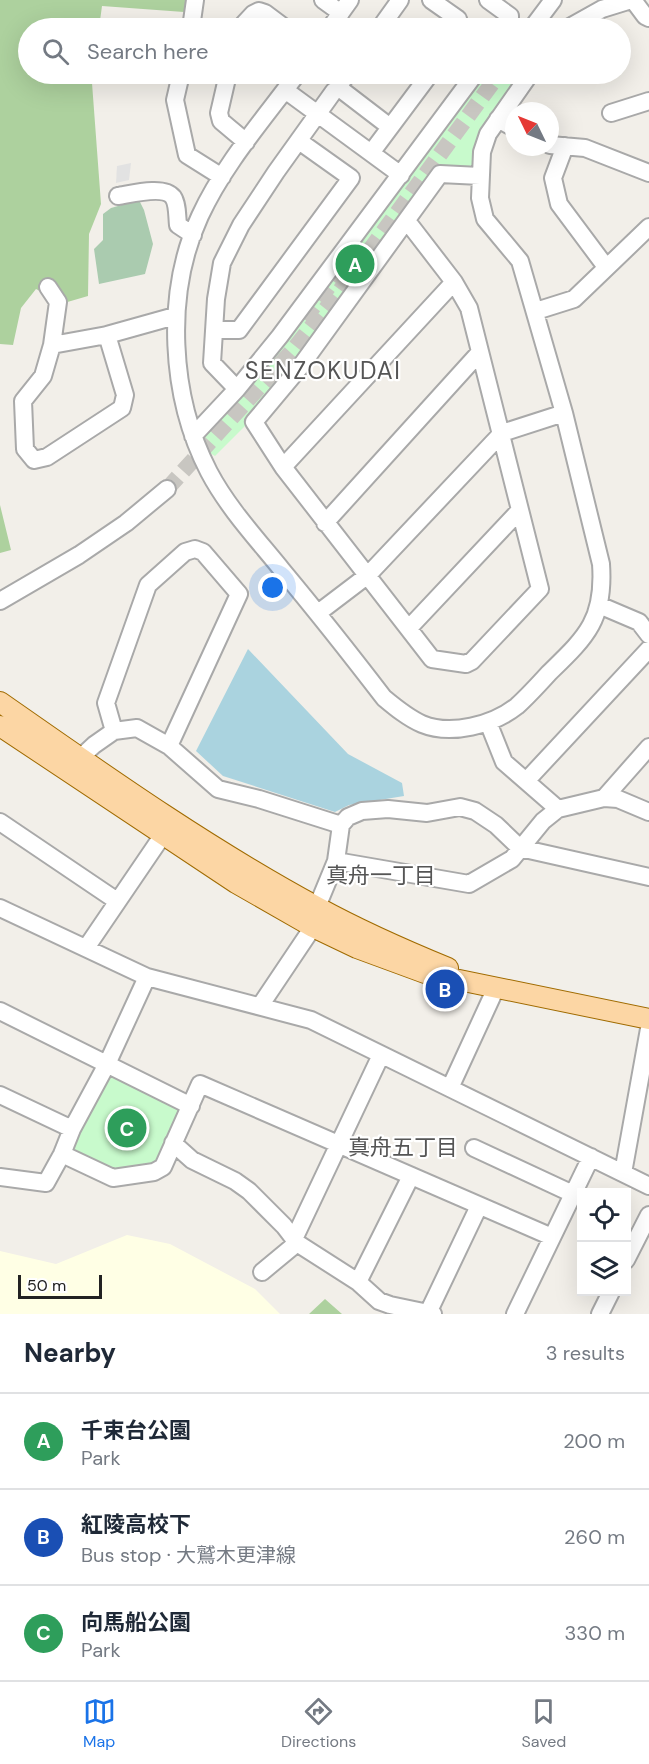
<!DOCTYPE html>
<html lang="en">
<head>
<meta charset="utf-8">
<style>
  body { margin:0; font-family:"DM Sans","Noto Sans JP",sans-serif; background:#f2f2f3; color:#1f2937 }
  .controls { position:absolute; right:18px; bottom:18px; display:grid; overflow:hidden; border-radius:0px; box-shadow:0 6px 24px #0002 }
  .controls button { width:54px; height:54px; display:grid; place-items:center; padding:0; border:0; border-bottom:2px solid #e0e1e3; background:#fff; color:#1f2937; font:30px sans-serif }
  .compass { position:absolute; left:505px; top:102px; width:54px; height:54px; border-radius:50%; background:#fff; box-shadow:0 6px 24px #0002; rotate:313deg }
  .scale { position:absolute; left:18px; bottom:15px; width:84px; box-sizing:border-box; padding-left:6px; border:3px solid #222; border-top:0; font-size:16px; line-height:21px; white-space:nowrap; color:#222; -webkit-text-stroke:4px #fff; paint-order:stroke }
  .you { position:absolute; left:273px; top:588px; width:21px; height:21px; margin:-15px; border:4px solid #fff; border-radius:50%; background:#1a73e8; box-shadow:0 0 0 9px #1a73e833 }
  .badge { display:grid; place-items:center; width:39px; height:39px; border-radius:50%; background:#1a73e8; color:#fff; font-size:20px; font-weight:700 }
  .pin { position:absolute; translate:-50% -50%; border:3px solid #fff; box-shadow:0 2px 6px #0006 }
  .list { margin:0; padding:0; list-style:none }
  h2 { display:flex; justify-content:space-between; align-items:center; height:78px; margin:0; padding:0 24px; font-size:26px }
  h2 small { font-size:20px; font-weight:400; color:#747a83 }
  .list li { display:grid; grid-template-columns:39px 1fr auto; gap:18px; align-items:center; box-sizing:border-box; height:96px; padding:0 24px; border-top:2px solid #e0e1e3 }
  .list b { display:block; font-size:22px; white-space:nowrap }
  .list p { margin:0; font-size:20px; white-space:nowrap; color:#747a83 }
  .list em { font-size:20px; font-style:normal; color:#747a83 }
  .icon { flex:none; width:33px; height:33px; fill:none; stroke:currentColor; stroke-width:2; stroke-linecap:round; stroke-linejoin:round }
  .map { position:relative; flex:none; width:649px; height:1314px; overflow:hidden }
  .search { position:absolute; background:#fff; box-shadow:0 6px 24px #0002; left:18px; right:18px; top:18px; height:66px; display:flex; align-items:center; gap:15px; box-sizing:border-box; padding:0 21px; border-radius:33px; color:#747a83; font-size:22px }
  .sheet { height:366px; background:#fff }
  nav { display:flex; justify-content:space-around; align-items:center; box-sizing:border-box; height:84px; border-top:2px solid #e0e1e3; background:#fff; font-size:16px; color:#747a83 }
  nav a { display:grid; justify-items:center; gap:3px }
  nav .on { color:#1a73e8 }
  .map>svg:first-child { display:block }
  .education { fill:#ffffe5 }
  .forest { fill:#add19e }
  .cemetery { fill:#aacbaf }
  .park { fill:#c8facc }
  .parking { fill:#e2e2e2 }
  .water { fill:#aad3df }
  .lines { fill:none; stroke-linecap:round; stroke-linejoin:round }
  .minor-tunnel { stroke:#c8c6c1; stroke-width:16; stroke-dasharray:16 8; stroke-linecap:butt }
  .minor-casing { stroke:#a9a9a9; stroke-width:20 }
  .major-casing { stroke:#a06b00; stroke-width:22 }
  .minor { stroke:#fff; stroke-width:16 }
  .major { stroke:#fcd6a4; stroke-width:20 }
  .labels { text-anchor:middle; stroke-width:4.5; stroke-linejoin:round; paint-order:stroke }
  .neighbourhood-label { font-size:22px; fill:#555; stroke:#fff }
  .quarter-label { font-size:24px; letter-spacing:1.5px; fill:#555; stroke:#fff }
</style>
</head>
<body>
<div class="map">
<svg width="649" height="1314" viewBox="0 0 649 1314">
  <rect width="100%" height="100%" fill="#f2efe9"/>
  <path class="education" d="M127,1235L170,1244L255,1289L280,1314H0V1251L56,1264Z"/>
  <path class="forest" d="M0,0H187L184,12L102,6L99,28H28V74H94L92,83L101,204L89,234L88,296L64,303L36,289L21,308L13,345L0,344Z
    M0,505L11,550L0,553Z
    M325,1299L342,1314H309Z"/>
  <path class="cemetery" d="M139,200L144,210L153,244L145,274L99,284L94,249L103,240V214L111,208Z"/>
  <path class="park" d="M482,74H520L483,127L472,165L468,167L438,166L360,275L247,424L215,456L210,453L204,440L206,433L324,291Z
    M108,1073L183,1110L154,1166L116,1172L73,1153L71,1147Z"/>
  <path class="parking" d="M131,163L129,180L116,183L117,166Z"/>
  <path class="water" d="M248,649L348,754L402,783L404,796L349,805L335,812L223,776L196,751Z"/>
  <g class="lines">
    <path class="minor-tunnel" d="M521,28L524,24
      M304,319L346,264
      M167,489L293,350L336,296L499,74"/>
    <g class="minor-casing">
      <path id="minor" d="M323,0L341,13
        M431,0L458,19L460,28
        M488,0L510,16V26L508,28
        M633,0L645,16L649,18
        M191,28L195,0
        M240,28L253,14L259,11L265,13L285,28
        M330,28L350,0
        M380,28L400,0
        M532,28L553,0
        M568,28L602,9L631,0
        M181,74L175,100L187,155L222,177
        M228,74L219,113L221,121L246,142
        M297,74C263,120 224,164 200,216C164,294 170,397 209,472C228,508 257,539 282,570C317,612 351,655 384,698C396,708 408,718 422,724C451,736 493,725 517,706C528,696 539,684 549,673C586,637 605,620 601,564L564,413L520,261L485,219L480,198L482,152L488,134L530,74
        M348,74C343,80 338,84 343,91L390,127
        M285,90L401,175
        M611,113L649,101
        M498,119L514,128
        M550,145L585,148L649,173
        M565,146L553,178L559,204L606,267
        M371,153L430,74
        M118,196C131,194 164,185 173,197C178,204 177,218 178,225L193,235
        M407,221L454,282L469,308L540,589L472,661L466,664L432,659L283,467L254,422L300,367L440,174L480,176
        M48,287L58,302L52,345
        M536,311L574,299L649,227
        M214,330H239L351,178L299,141
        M107,335L125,395L122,408L47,457L34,460L25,449L23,401L43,376L52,345L107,335L175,316
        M237,389L212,363L216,299L222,263L241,225L276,172L334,91L341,88
        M193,436L237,389L280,336L475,74
        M283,467L454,282
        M325,523L480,352
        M0,601L79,555L126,523L167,489
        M599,605L639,622L649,635
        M318,613L368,575L502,433L564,413
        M409,628L520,510
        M488,722L504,762L558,809
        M114,731L106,703L148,585L185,552L195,549L203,552L239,594L169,746
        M80,758L94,745L114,731L137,728L169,746L218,789L259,799L341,825
        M527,780L649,649
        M604,798L649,747
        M0,822L117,901
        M336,861L469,884L512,859L543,821L558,809L604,798L618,799L649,812
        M0,908L147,977L311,1020L649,1186
        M86,948L169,826
        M260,1006L313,927L317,907L336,861L341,825L348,817L362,811L388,809L427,813L460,807L475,811L496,825L520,848L649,877
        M0,1011L191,1106
        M450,1088L496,988
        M0,1095L72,1129
        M173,1143L192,1160L235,1181L249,1191L284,1226L297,1243L358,1282L379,1301L390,1305L433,1314
        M474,1148L573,1194
        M62,1154L113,1178L154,1172L163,1167L200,1084L552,1237
        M623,1173L649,1029
        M0,1177L46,1183L62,1154L72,1129L107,1064L147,977
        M294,1239L381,1055
        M626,1260L649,1215
        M262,1272L297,1243
        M358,1282L411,1176
        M428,1313L479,1206
        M515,1314L591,1157
        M600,1314L611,1292"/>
    </g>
    <g class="major-casing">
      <path id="major" d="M0,702C103,774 206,847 317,907C359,930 404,950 448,968
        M0,726L236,883L313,927L357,948L425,973L649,1019"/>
    </g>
    <use href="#minor" class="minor"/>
    <use href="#major" class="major"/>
  </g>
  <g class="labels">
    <g class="neighbourhood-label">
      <text x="381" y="883">真舟一丁目</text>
      <text x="403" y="1155">真舟五丁目</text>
    </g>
    <g class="quarter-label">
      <text x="323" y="379">SENZOKUDAI</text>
    </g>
  </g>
</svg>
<div class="controls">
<button><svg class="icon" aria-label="locate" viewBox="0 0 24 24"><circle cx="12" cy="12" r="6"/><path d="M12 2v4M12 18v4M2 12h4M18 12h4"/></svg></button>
<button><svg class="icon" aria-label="layers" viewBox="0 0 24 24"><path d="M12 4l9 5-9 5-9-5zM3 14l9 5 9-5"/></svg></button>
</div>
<svg class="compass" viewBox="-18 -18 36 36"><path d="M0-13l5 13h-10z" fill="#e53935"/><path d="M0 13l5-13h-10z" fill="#747a83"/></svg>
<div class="scale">50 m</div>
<div class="you"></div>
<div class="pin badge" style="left:355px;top:264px;background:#2e9e5b">A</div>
<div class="pin badge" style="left:445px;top:989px;background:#1a4fb4">B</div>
<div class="pin badge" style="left:127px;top:1128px;background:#2e9e5b">C</div>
<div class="search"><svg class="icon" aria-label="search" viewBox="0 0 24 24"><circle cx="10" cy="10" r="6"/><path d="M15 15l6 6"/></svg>Search here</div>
</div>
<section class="sheet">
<h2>Nearby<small>3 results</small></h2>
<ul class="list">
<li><span class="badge" style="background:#2e9e5b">A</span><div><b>千束台公園</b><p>Park</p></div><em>200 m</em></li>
<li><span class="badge" style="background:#1a4fb4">B</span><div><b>紅陵高校下</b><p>Bus stop · 大鷲木更津線</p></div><em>260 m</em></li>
<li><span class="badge" style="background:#2e9e5b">C</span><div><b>向馬船公園</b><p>Park</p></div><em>330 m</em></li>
</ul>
</section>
<nav>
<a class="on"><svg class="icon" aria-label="map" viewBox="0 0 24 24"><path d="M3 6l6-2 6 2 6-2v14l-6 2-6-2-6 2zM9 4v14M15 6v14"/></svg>Map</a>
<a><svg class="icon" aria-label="directions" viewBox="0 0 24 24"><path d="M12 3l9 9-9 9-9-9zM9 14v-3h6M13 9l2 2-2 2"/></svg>Directions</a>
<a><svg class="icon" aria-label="saved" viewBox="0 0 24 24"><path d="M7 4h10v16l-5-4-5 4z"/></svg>Saved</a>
</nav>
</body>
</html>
